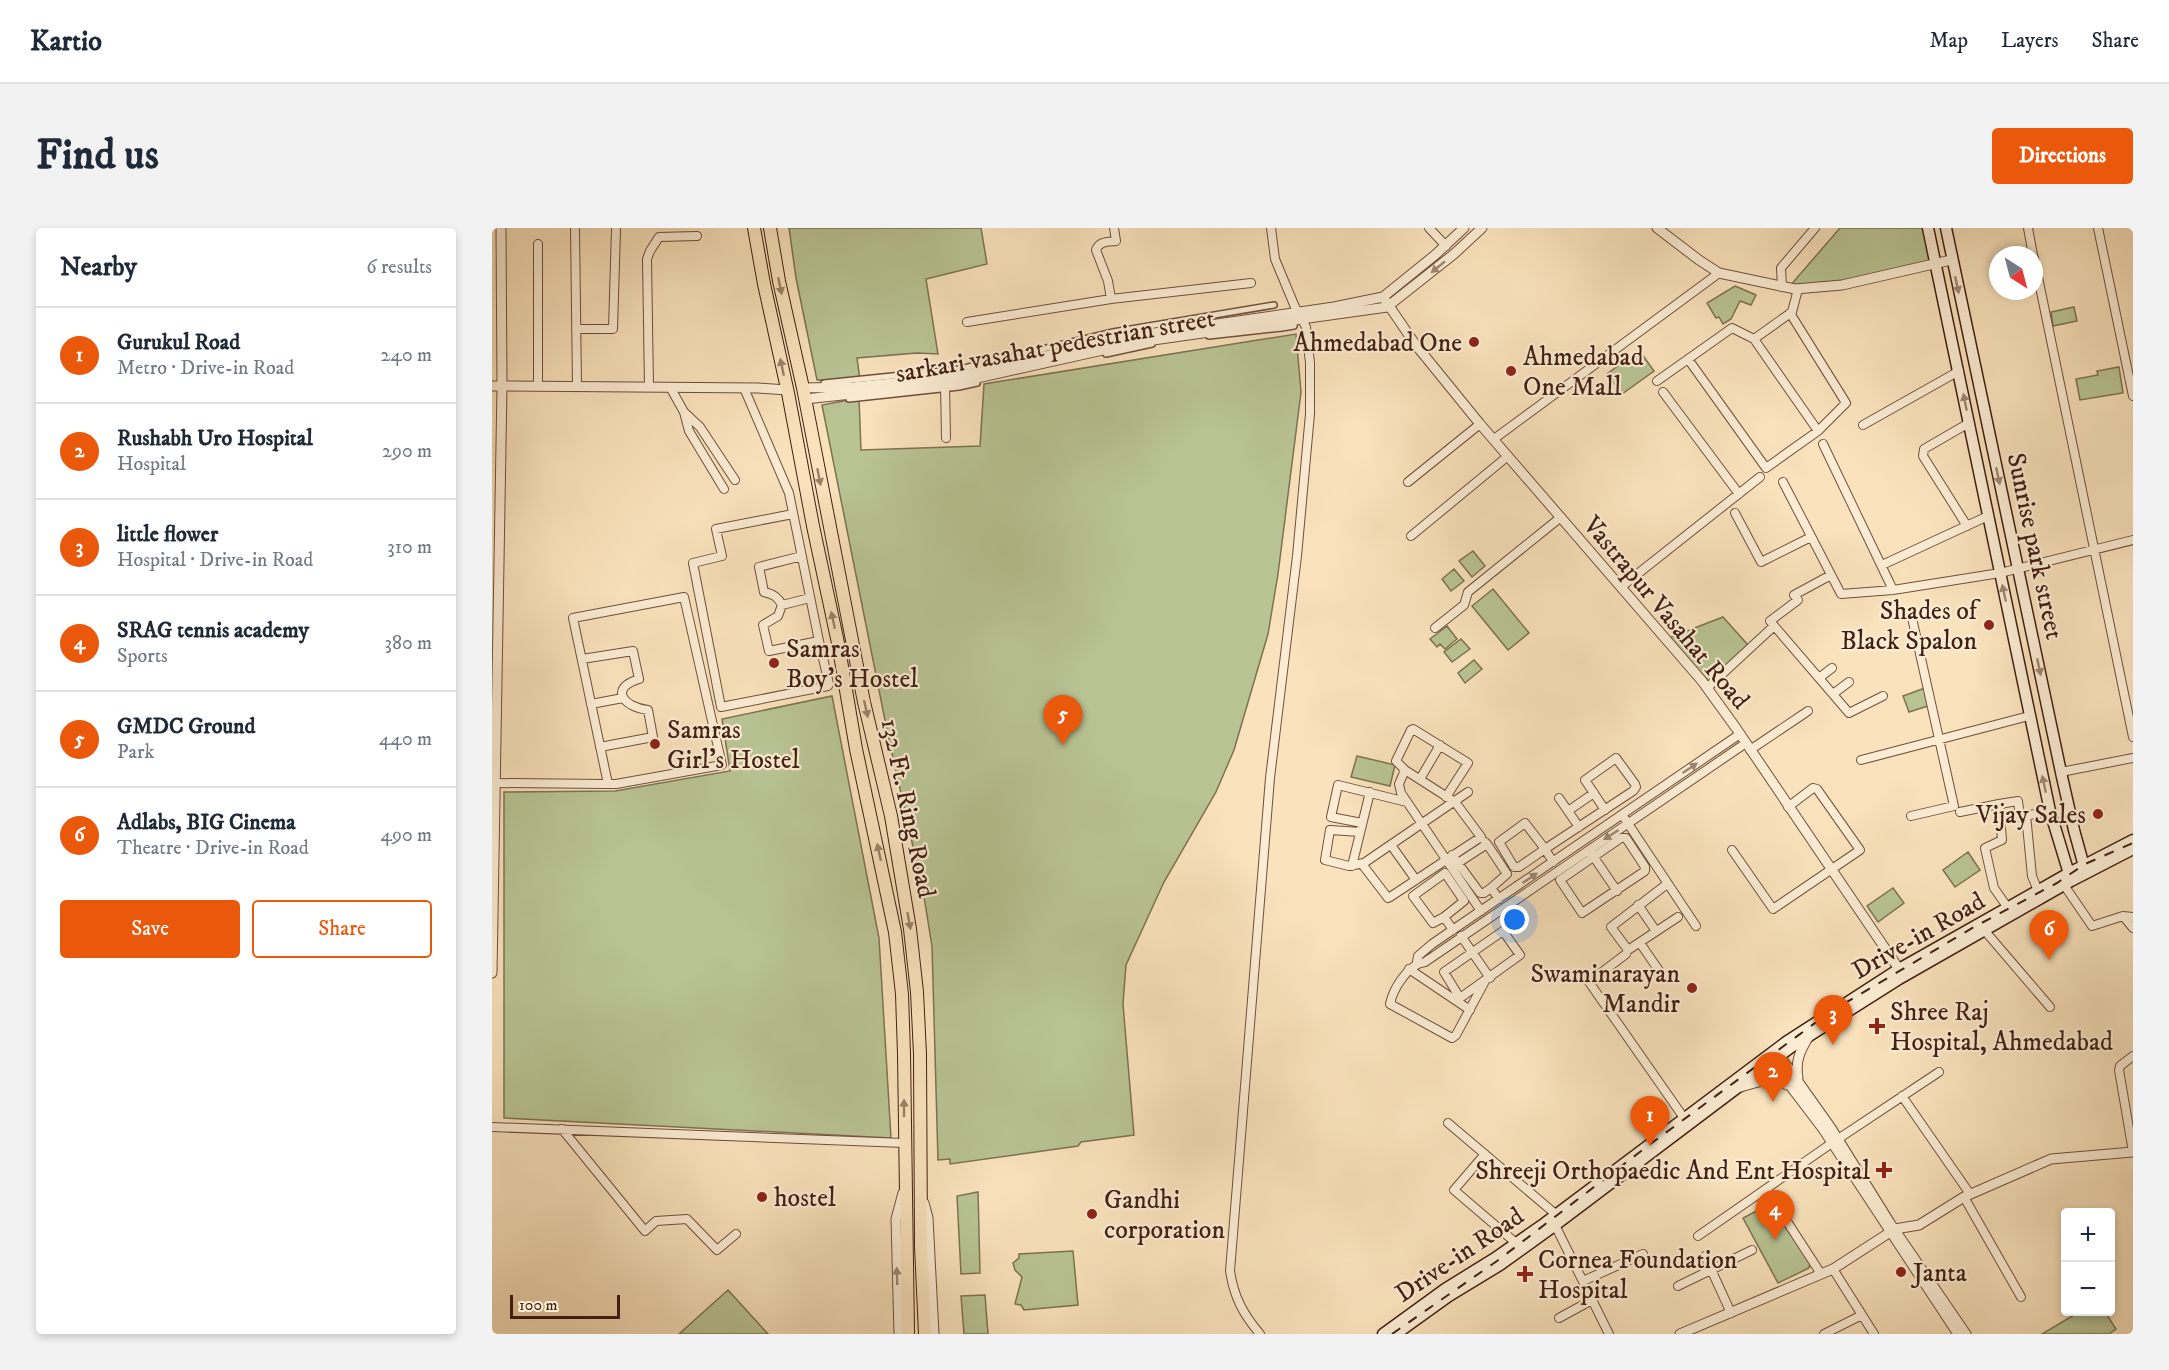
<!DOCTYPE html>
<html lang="en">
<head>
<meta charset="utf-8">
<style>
  body { margin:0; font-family:"IM FELL DW Pica",serif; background:#f2f2f3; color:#1f2937 }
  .controls { position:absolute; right:18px; bottom:18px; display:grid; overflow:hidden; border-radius:6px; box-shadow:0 3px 9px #0003 }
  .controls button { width:54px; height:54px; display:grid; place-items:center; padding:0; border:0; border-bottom:2px solid #e0e1e3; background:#fff; color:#1f2937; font:30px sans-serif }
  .compass { position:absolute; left:1497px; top:18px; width:54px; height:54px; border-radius:50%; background:#fff; box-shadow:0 3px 9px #0003; rotate:144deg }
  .scale { position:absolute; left:18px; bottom:15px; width:110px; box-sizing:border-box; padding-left:6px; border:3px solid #421f12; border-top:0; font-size:16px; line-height:21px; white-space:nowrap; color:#421f12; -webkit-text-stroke:4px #fbecd3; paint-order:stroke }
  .you { position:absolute; left:1023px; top:692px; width:21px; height:21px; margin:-15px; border:4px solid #fff; border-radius:50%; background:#1a73e8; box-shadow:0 0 0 9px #1a73e833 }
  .badge { display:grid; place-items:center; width:39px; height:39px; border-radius:50%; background:#ea580c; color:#fff; font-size:20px; font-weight:700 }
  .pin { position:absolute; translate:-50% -50px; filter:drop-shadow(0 2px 3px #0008) }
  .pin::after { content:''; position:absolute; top:32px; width:21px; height:18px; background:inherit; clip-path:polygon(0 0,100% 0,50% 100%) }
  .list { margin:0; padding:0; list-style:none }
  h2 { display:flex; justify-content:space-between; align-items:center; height:78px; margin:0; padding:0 24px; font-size:26px }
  h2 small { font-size:20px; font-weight:400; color:#747a83 }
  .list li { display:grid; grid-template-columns:39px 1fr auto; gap:18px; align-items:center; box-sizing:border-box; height:96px; padding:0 24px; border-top:2px solid #e0e1e3 }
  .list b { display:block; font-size:22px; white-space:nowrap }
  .list p { margin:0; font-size:20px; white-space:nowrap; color:#747a83 }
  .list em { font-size:20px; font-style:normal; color:#747a83 }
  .actions { display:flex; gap:12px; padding:18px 24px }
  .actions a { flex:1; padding:14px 0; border:2px solid #ea580c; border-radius:6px; text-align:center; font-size:21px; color:#ea580c }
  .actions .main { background:#ea580c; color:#fff }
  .map { position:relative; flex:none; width:1641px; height:1106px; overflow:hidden; border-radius:6px }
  header { display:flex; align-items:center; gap:36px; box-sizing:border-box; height:84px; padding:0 30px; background:#fff; border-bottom:2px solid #e0e1e3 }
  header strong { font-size:28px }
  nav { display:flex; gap:33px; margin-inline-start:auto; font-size:21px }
  .intro { display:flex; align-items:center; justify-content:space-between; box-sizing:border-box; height:144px; padding:0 36px }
  h1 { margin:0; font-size:42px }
  .button { padding:15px 27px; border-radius:6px; background:#ea580c; color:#fff; font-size:21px; font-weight:700 }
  main { display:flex; gap:36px; padding:0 36px }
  aside { flex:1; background:#fff; border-radius:6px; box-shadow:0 3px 9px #0003 }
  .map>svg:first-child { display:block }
  .green { fill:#b9c494; stroke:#7e7253; stroke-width:1.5 }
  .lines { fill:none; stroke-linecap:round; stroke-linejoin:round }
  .pedestrian-casing { stroke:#70503c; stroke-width:8 }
  .minor-casing { stroke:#70503c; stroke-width:10 }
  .tertiary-casing { stroke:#70503c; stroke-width:11 }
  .secondary-casing { stroke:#421f12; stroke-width:13 }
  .primary-casing { stroke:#421f12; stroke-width:14 }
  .pedestrian { stroke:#fbecd3; stroke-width:5 }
  .minor { stroke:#fbecd3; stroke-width:8 }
  .tertiary { stroke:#fbecd3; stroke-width:9 }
  .secondary { stroke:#fbecd3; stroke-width:10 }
  .primary { stroke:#f9e2bc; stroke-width:12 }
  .rail { stroke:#421f12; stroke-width:2; stroke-dasharray:10 10; stroke-linecap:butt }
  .oneway { fill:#9e8672 }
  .oneway2 { fill:#9e8067 }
  .poi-dot { fill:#8f2418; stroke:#fbecd3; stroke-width:2 }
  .labels { text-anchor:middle; stroke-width:4.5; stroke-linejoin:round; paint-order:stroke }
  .poi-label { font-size:26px; fill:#421f12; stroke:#fbecd3; text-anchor:start }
  .street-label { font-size:26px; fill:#421f12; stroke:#fbecd3 }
</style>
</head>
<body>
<header>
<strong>Kartio</strong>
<nav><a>Map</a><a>Layers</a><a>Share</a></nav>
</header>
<div class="intro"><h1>Find us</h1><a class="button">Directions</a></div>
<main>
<aside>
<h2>Nearby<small>6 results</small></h2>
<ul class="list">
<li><span class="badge">1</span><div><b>Gurukul Road</b><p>Metro · Drive-in Road</p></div><em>240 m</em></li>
<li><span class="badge">2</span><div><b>Rushabh Uro Hospital</b><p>Hospital</p></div><em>290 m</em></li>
<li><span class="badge">3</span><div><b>little flower</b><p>Hospital · Drive-in Road</p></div><em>310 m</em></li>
<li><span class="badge">4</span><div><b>SRAG tennis academy</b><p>Sports</p></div><em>380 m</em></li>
<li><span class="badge">5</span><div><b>GMDC Ground</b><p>Park</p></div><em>440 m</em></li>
<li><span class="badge">6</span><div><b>Adlabs, BIG Cinema</b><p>Theatre · Drive-in Road</p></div><em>490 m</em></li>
</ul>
<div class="actions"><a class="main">Save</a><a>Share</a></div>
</aside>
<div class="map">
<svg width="1641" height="1106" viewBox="0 0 1641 1106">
  <rect width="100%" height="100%" fill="#f9e2bc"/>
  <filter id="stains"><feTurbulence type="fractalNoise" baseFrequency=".00333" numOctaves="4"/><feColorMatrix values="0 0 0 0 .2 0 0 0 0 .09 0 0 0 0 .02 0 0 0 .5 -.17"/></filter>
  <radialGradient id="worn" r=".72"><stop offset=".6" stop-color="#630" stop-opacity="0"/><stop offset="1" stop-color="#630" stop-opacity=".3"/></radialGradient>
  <path class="green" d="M297,0H489L495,36L434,51L446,126L425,125L365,130L368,152H325L304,50Z
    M1348,0H1435L1443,35L1351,55L1297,59Z
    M1243,58L1264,67L1259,77L1248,73L1239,91L1231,96L1227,89L1224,90L1215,75Z
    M1582,79L1585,93L1561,98L1559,84Z
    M804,106L809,164L786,346L776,406L742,522L724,564L672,654L634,737L631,776L642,907L589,914L586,918L458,936V931L446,932L440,718L431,663L397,512L330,177L367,170L369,222L488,218L492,156Z
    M1147,122L1162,143L1130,166L1115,146Z
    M1627,139L1631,165L1588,172L1584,151L1606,147L1605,143Z
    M981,323L993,338L980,349L967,333Z
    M962,341L972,353L959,363L950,351Z
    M1001,361L1037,405L1016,422L980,378Z
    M1231,389L1256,417L1220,457L1174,411Z
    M955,398L965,411L953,421L948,416L945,419L938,411Z
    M969,411L978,421L960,434L952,424Z
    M982,432L990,441L973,455L966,445Z
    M1433,460L1439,477L1417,484L1411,468Z
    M340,468L387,710L399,910L12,890V564L123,563L238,543L230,491Z
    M865,528L903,537L898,558L859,549Z
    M1476,624L1488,642L1463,659L1451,642Z
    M1401,660L1412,675L1386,694L1375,678Z
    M486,964L488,1045L469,1046L465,968Z
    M1278,976L1318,1035L1317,1040L1286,1055L1251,990Z
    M581,1023L586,1077L532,1082L529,1077L523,1076L530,1049L523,1042L521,1035L527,1030V1026Z
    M236,1062L276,1106H187Z
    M493,1067L496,1106H472L469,1068Z
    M1587,1084H1613L1624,1101L1617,1106H1550Z"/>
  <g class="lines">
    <g class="pedestrian-casing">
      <path id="pedestrian" d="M717,108L790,100L802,98L803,92
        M614,126L660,116
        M332,155L468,141L621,104L782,77
        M357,171L467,159L485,155"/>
    </g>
    <g class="minor-casing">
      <path id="minor" d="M937,0L954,18
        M1536,0L1541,27
        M1606,0L1641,168
        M83,2L85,158
        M46,16V158
        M1542,30L1641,509
        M1290,59L1289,40L1323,0
        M619,71L759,55
        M475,94L619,71L616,53L604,22C607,13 616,14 624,13L622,0
        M84,101H121L124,2
        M1262,111L1326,203L1354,175L1298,85
        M1196,131L1274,240L1326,203
        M1165,153L1240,100L1262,111L1300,84L1306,61
        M453,156L454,210
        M157,159L155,31L158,23L167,9L205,8
        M178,159L192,184L197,203L232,261
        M252,160L297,265L327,413L337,456L336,458L229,479L201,335L230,328L224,301L301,286
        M1171,164L1247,266
        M193,185L208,199L243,252
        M1371,197L1467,143
        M1002,211L1227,45
        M1331,216L1401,362
        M916,254L988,196
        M1291,254L1349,366L1401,362L1508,345L1641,312
        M1243,285L1269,334L1319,309
        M1475,298L1431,228L1432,221L1477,195
        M919,308L1016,228
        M310,328L267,339L272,364C281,366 286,369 290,377L286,388L271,397L277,423L327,413
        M1390,337L1496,288
        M1339,347L1302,367L1306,372L1278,393L1357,485L1391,468
        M1129,359L1268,249
        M290,377L318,370
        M943,400L972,377L976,364L1069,289
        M90,431L141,423L147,451C117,460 131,479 156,482L161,509L108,519
        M1327,450L1340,440
        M1215,460L1282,398
        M1341,466L1357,454
        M99,476L131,470
        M1258,522L1316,483
        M1369,532L1537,488
        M913,542L904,533L919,502L921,501L976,535L954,569
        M1569,544L1641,530
        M928,551L948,517
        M3,555L116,556H124L230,537L192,369L81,390L116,556
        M1067,570L1087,599
        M1076,583L1102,565
        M1468,584L1507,576
        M1534,587L1540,648L1546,663
        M1419,588L1462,578L1420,390
        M1133,591L1204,698
        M870,595L839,589L846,557L915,574
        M868,604L838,602L833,632L857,638L872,635L976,564
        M1129,610H1134L1153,639V643L1090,685L1068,652Z
        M995,616L1015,646L999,660
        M899,617L924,652
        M1240,622L1281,681L1368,622L1325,561L1321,560L1296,579
        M1099,625L1125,663
        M960,627L988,665H992L999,660L1007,671
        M1061,634L1053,621L1027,639H1022L1007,614L1033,595L1053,621L1141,563L1144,559L1143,556L1124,530L1093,552L1113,582
        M966,635L995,616L993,614
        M870,636L896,670L898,669L954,632L989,609L963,574L913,542L907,556L909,565L989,683
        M860,638L878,564
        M1175,656L1119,699L1136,722L1186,689
        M1572,657L1600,698L1631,688L1641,689
        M1146,677L1164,703
        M1516,680L1502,660L1493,620L1510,612L1507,576L1526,573L1528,589L1558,583
        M1631,688L1641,700
        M952,689L972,673L953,645L921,668L941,695L952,689L961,702
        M1011,703L1028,727L968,770L952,744Z
        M1493,703L1558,779
        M969,708L998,750
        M1148,715L1168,744
        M1134,726L1097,754L1192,890
        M925,734L926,728L940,716L1248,506
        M917,741L978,782
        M993,753L964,807L960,810L898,776C901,761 916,736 933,734L1254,515
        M1410,868L1478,966
        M956,895L1067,989
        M0,899L412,915
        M70,901L153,1003L164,993L195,991L225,1022L244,1006
        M1641,924L1627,842L1628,838L1641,828
        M993,926L962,962L1024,1015
        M1274,961L1329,1046
        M1472,969L1529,1069
        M1063,997L1117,1106
        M1206,1008L1340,915L1447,844
        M1213,1028L1239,1085
        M1341,1041L1382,1106
        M1091,1053L1151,1026
        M1186,1058L1260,1022
        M1067,1090L1100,1072
        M768,1106C751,1086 742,1069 738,1043L778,550L805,328L818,186V135L814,99L803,79L783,31L779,0
        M1332,1106L1370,1087"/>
    </g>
    <g class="tertiary-casing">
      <path id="tertiary" d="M1165,0L1207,32L1227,45L1303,61L1350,57L1459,32
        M891,69L923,116L988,196L1210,453L1244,500L1407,741
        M0,158H10L9,0
        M311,160L362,159L468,148L635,109L842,79L891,69L943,27L972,0
        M313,171L463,155L647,114L895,79L962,26L990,0
        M0,745L10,158L266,160L295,162
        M1288,828L1339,900L1398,995L1474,1106
        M1280,834L1331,901L1466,1106
        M1306,850C1303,833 1308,823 1317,808
        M1249,859C1265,854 1279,848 1295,857
        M432,975L436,990L442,1106
        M407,1106L404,991L411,965
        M1188,1106L1341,1041L1403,1001L1427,997L1472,969L1559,931L1641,924"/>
    </g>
    <g class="secondary-casing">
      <path id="secondary" d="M1436,0L1558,583L1578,649
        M1454,0L1570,549L1582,602L1593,642
        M891,1106L953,1061L1003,1030L1053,995L1294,814L1407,741L1577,645L1641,612
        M904,1106L957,1068L1008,1037L1058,1001L1298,820L1407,751L1579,653L1641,621"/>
    </g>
    <g class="primary-casing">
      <path id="primary" d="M262,0L272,56L296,165L321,298L346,415L364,521L403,704L410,766L412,826L416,1106
        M278,0L287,53L311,160L372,474L399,588L418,701L425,764L428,826L429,1018L433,1106"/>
    </g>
    <use href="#pedestrian" class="pedestrian"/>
    <use href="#minor" class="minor"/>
    <use href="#tertiary" class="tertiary"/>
    <use href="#secondary" class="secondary"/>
    <use href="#primary" class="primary"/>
    <path class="rail" d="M900,1106L1005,1033L1157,917L1338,784L1482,699L1565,655L1593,636L1641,615"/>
  </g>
  <defs><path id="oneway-solid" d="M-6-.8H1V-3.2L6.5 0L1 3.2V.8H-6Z" transform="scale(1.5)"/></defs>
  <g class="oneway">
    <use href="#oneway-solid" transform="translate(946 39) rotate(141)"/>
    <use href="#oneway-solid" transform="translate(1465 57) rotate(78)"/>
    <use href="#oneway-solid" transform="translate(1473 174) rotate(-101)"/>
    <use href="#oneway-solid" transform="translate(1506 248) rotate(78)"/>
    <use href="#oneway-solid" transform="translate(1512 365) rotate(-102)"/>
    <use href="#oneway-solid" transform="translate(1547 439) rotate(78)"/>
    <use href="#oneway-solid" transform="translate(1198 540) rotate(-34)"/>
    <use href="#oneway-solid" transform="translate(1552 556) rotate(-102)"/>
    <use href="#oneway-solid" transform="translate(1119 607) rotate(147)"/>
    <use href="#oneway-solid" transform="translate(1038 650) rotate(-34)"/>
    <use href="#oneway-solid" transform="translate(405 1048) rotate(-92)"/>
  </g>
  <g class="oneway2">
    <use href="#oneway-solid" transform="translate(288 58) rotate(78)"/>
    <use href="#oneway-solid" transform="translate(290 139) rotate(-102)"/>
    <use href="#oneway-solid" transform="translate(327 249) rotate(79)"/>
    <use href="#oneway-solid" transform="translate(341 392) rotate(-102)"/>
    <use href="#oneway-solid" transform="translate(374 481) rotate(77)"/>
    <use href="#oneway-solid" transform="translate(387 624) rotate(-102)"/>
    <use href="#oneway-solid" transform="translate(417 693) rotate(80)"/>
    <use href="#oneway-solid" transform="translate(412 880) rotate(-90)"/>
  </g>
  <g class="poi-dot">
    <circle cx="982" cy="114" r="6"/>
    <circle cx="1019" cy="143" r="6"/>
    <circle cx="1497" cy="397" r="6"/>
    <circle cx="282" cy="435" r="6"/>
    <circle cx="163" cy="516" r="6"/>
    <circle cx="1606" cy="586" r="6"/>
    <circle cx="1200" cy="760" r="6"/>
    <path d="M1382 789h6v6h6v6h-6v6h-6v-6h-6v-6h6z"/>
    <path d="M1389 933h6v6h6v6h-6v6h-6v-6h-6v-6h6z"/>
    <circle cx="270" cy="969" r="6"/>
    <circle cx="600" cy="986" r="6"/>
    <circle cx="1409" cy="1044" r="6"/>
    <path d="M1030 1037h6v6h6v6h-6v6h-6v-6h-6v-6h6z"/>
  </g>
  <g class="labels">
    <g class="poi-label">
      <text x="970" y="123" text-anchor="end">Ahmedabad One</text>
      <text x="1031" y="137">Ahmedabad<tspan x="1031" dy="30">One Mall</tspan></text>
      <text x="1485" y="391" text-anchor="end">Shades of<tspan x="1485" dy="30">Black Spalon</tspan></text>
      <text x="294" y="429">Samras<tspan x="294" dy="30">Boy's Hostel</tspan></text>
      <text x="175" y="510">Samras<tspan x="175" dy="30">Girl's Hostel</tspan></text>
      <text x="1594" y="595" text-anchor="end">Vijay Sales</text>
      <text x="1188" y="754" text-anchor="end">Swaminarayan<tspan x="1188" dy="30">Mandir</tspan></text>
      <text x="1398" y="792">Shree Raj<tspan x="1398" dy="30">Hospital, Ahmedabad</tspan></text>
      <text x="1378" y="951" text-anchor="end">Shreeji Orthopaedic And Ent Hospital</text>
      <text x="282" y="978">hostel</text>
      <text x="612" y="980">Gandhi<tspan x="612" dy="30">corporation</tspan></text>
      <text x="1046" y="1040">Cornea Foundation<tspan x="1046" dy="30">Hospital</tspan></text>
      <text x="1421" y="1053">Janta</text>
    </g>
    <g class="street-label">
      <text transform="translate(563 117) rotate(-10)" y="9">sarkari vasahat pedestrian street</text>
      <text transform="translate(1544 318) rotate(78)" y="9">Sunrise park street</text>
      <text transform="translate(1175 384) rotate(50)" y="9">Vastrapur Vasahat Road</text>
      <text transform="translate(417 580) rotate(78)" y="9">132 Ft. Ring Road</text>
      <text transform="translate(1426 707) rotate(-30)" y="9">Drive-in Road</text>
      <text transform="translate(967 1026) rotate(-34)" y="9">Drive-in Road</text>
    </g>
  </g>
  <rect width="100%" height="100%" filter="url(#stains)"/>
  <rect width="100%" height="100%" fill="url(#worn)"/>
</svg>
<div class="controls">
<button>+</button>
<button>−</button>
</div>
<svg class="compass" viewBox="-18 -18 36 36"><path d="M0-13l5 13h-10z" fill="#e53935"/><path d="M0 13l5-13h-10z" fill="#747a83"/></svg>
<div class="scale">100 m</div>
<div class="you"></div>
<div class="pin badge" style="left:1158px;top:918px">1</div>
<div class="pin badge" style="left:1281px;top:874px">2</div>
<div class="pin badge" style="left:1341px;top:817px">3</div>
<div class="pin badge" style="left:1283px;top:1012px">4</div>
<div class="pin badge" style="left:571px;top:517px">5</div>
<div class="pin badge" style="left:1557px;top:732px">6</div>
</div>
</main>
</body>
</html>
